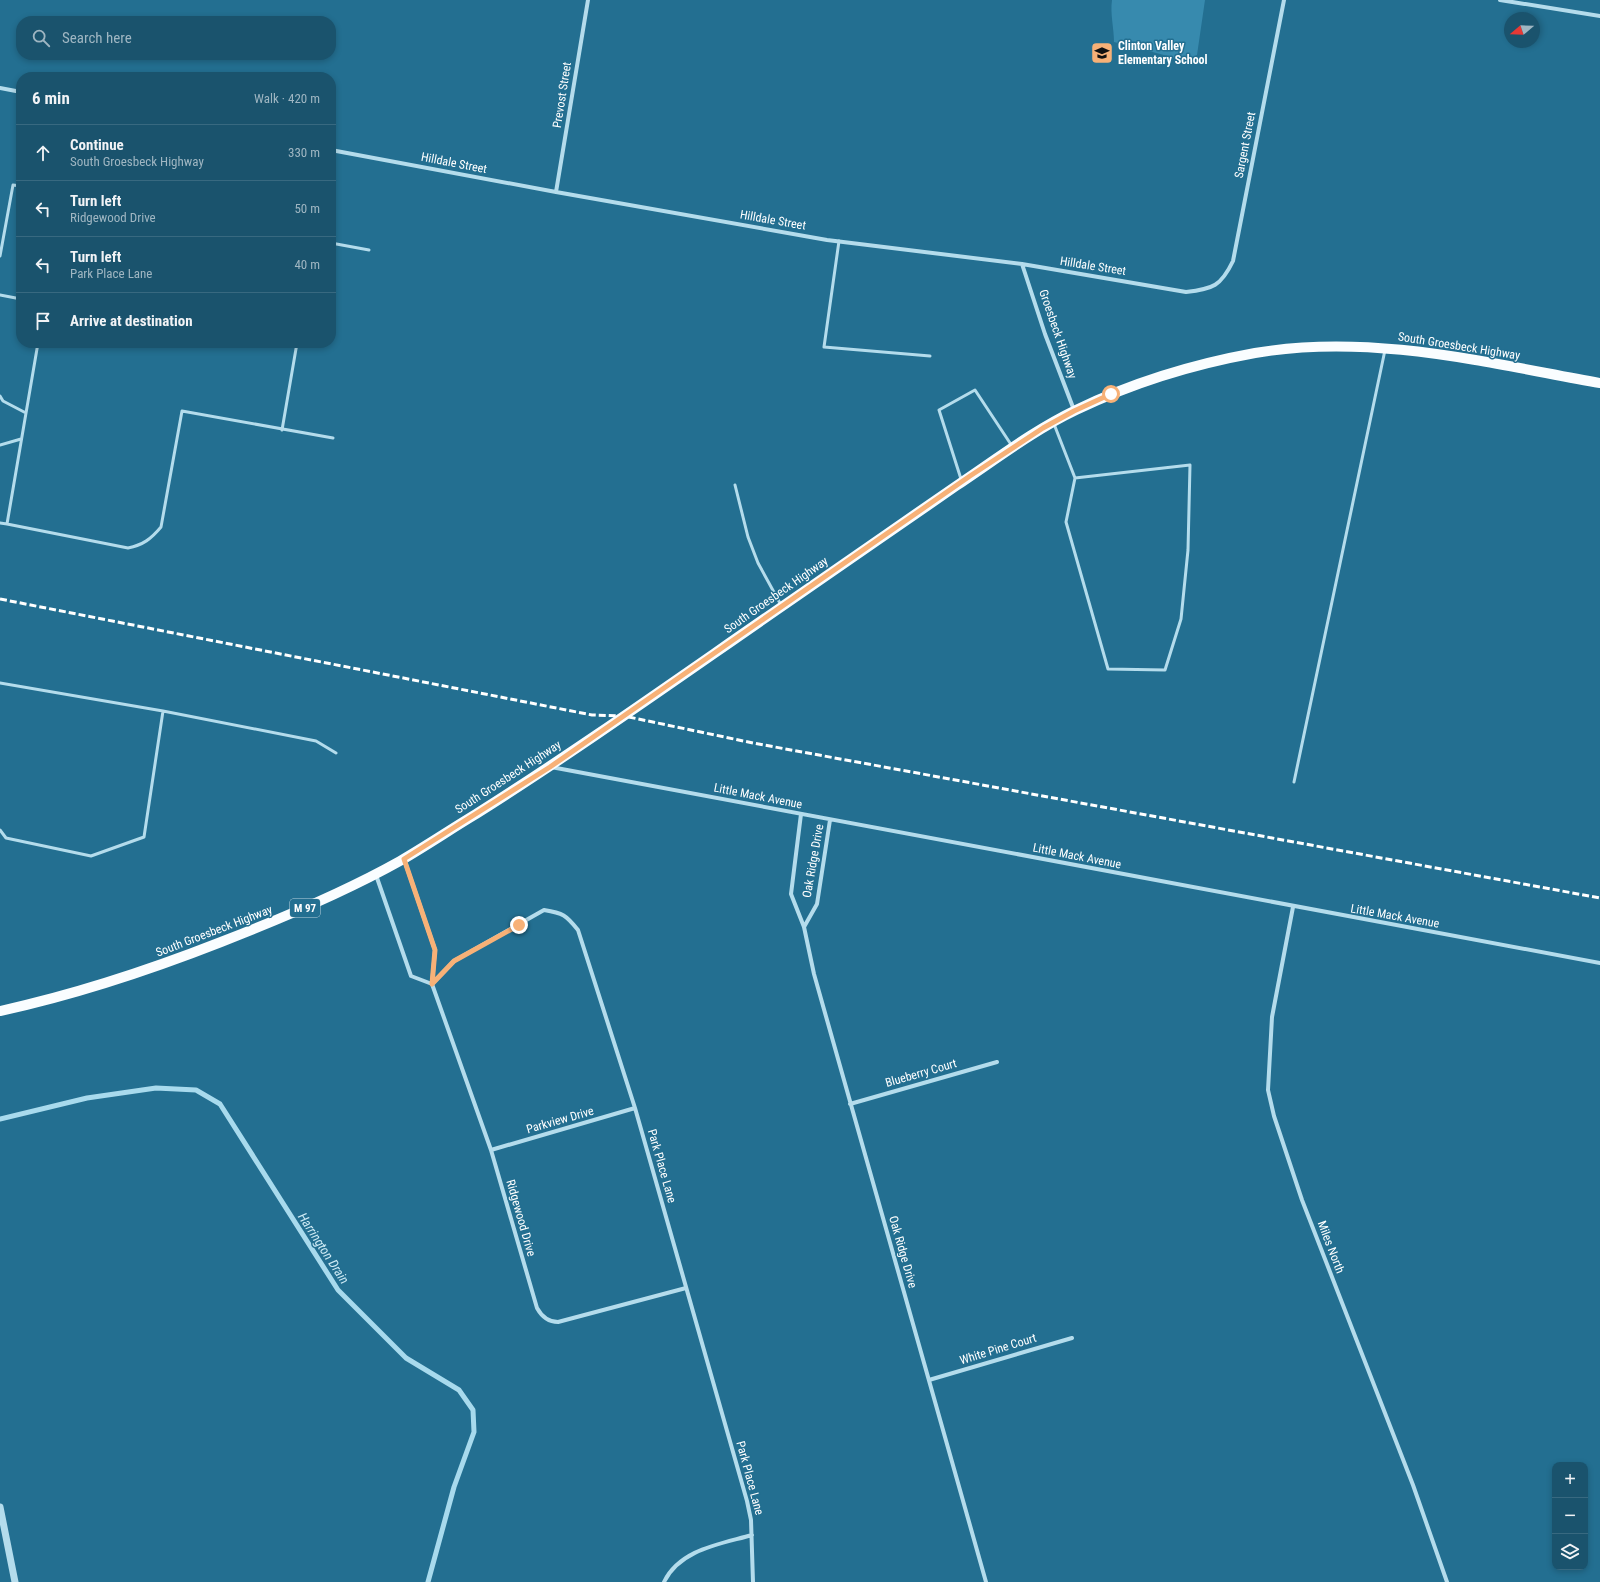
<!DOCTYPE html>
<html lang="en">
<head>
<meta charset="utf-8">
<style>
  body { margin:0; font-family:"Roboto Condensed",sans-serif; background:#235972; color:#f1f3f6 }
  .controls { position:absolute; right:12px; bottom:12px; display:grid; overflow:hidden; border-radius:8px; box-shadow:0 2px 6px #0003 }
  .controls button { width:36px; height:36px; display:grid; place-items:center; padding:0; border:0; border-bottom:1px solid #386980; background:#1a536d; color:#f1f3f6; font:20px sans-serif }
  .compass { position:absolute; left:1504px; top:12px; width:36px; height:36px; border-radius:50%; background:#1a536d; box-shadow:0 2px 6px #0003; rotate:251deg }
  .stop { position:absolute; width:12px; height:12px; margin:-9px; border:3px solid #f7b177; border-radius:50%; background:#fff }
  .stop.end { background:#f7b177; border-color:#fff; box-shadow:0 1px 4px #0008 }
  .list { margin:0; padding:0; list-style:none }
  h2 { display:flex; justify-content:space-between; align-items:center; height:52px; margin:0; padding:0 16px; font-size:17px }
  h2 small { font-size:13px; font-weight:400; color:#9fb6c2 }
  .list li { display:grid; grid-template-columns:26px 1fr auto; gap:12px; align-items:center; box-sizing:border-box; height:56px; padding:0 16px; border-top:1px solid #386980 }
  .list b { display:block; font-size:15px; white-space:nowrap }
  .list p { margin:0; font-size:13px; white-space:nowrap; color:#9fb6c2 }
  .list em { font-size:13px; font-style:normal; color:#9fb6c2 }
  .icon { flex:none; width:22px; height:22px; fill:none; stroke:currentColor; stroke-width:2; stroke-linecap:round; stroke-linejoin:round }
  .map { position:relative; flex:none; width:1600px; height:1582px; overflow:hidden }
  .search { position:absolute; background:#1a536d; box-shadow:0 2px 6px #0003; left:16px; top:16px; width:320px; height:44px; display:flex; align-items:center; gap:10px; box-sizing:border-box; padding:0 14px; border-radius:16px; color:#9fb6c2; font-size:15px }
  .panel { position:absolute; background:#1a536d; box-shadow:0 2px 6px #0003; left:16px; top:72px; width:320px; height:276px; border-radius:16px }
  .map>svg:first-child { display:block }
  .garden { fill:#378aae }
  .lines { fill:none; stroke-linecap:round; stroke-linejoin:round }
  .stream { stroke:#a8daed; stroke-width:5 }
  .service { stroke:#b4dcec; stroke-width:3 }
  .minor { stroke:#b4dcec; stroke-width:4 }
  .tertiary { stroke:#b4dcec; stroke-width:7 }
  .primary { stroke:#fafdff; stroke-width:10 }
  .rail { stroke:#fff; stroke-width:3; stroke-dasharray:7 3; stroke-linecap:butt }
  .route { stroke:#f7b177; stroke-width:5 }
  .labels { text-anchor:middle; stroke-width:3; stroke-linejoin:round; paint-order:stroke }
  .shield { fill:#236f91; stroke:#bdd4de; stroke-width:1 }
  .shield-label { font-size:11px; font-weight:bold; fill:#fff }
  .poi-label { font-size:12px; font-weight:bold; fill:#fff; stroke:#236f91; text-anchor:start }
  .street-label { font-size:12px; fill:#fff; stroke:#236f91 }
  .water-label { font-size:13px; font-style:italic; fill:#d0ecf6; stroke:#236f91 }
</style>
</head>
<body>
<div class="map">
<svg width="1600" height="1582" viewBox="0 0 1600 1582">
  <rect width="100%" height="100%" fill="#236f91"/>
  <path class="garden" d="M1112,0H1205L1197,55L1187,61L1114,42C1114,28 1110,14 1112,0Z"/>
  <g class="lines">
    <path class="stream" d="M0,1119L87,1098L156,1088L196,1090L220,1104L338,1290L406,1358L459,1390L473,1410L474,1432L454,1487L428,1582"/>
    <path class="service" d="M331,157L332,150
      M839,241L824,347L930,356
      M331,243L369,250
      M0,256L13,185L21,186
      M0,295L21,299
      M0,396L3,401L26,413
      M1054,424L1075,478L1190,465L1188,550L1181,619L1165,670L1108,669L1066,522L1075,478
      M282,430L297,343
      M0,445L21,439
      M961,479L939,410L975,390L1012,446
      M735,485L748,537L758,563L781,605
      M0,523L7,524L38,343
      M7,524L128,548C143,545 151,539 161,527L182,411L333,438
      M0,683L163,711L144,837L91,856L6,838L0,830
      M163,711L316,741L336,753
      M1294,782L1385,350"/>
    <path class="minor" d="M1500,0L1600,16
      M0,88L21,92
      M331,150L556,192L827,240L1022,264L1186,292C1213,289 1221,286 1233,261L1284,0
      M556,192L588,0
      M1022,264L1045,334L1074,410
      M551,767L1600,963
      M801,814L791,894L804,927L814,974L986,1582
      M404,859L435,950L432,984L491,1150L537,1308C542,1317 548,1322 558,1322L686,1288
      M376,875L411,976L432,984
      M1293,907L1272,1017L1268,1090L1274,1116L1302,1200L1413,1485L1447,1582
      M804,927L817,904L830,820
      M432,984L454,961L544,910C563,913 566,915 578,930L635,1108L747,1501L751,1520L753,1582
      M850,1104L997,1062
      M491,1150L635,1108
      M929,1380L1072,1338
      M664,1582C680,1549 721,1544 752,1535"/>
    <path class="tertiary" d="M0,1507L15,1582"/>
    <path class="primary" d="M0,1011C78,994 147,971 221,942C283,918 343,893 400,861C426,846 451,829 476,814C582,747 684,674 787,603C843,564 900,525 956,486C995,460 1034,430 1076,410C1132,383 1194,364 1255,353C1371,333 1487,363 1600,383"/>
    <path class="rail" d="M0,599L592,715L624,716L753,743L1600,898"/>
  </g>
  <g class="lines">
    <path class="route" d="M519,925L454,961L432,984L435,950L404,859L550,767L970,476L1043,428L1074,411L1111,394"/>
  </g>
  <defs>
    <g id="school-square" transform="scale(1.15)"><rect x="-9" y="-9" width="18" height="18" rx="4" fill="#f7b177" stroke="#236f91"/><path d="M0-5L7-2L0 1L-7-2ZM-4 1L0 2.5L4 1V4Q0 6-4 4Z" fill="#111"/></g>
  </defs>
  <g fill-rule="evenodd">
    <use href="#school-square" x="1102" y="53"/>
  </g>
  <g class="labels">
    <rect class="shield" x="290" y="899" width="30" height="18" rx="3"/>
    <g class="shield-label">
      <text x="305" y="912">M 97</text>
    </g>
    <g class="poi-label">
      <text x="1118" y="50">Clinton Valley<tspan x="1118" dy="14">Elementary School</tspan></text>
    </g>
    <g class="street-label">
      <text transform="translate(562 95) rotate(-81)" y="4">Prevost Street</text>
      <text transform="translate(1245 145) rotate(-79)" y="4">Sargent Street</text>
      <text transform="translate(454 163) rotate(11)" y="4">Hilldale Street</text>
      <text transform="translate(773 220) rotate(10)" y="4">Hilldale Street</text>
      <text transform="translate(1093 266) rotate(9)" y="4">Hilldale Street</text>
      <text transform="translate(1058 334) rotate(71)" y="4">Groesbeck Highway</text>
      <text transform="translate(1459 346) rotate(9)" y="4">South Groesbeck Highway</text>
      <text transform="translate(776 595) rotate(-35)" y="4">South Groesbeck Highway</text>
      <text transform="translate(508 777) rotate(-33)" y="4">South Groesbeck Highway</text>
      <text transform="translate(758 796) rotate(11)" y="4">Little Mack Avenue</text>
      <text transform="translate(1077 856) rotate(11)" y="4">Little Mack Avenue</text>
      <text transform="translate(813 861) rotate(-80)" y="4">Oak Ridge Drive</text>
      <text transform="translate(1395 916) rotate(10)" y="4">Little Mack Avenue</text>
      <text transform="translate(214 931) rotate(-21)" y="4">South Groesbeck Highway</text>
      <text transform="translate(921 1073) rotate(-16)" y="4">Blueberry Court</text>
      <text transform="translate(560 1120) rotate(-16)" y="4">Parkview Drive</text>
      <text transform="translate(662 1166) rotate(74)" y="4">Park Place Lane</text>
      <text transform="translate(521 1218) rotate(74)" y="4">Ridgewood Drive</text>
      <text transform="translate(1331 1247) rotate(69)" y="4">Miles North</text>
      <text transform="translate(903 1252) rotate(74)" y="4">Oak Ridge Drive</text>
      <text transform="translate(998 1349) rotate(-17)" y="4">White Pine Court</text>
      <text transform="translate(750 1478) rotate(75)" y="4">Park Place Lane</text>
    </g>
    <g class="water-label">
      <text transform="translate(324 1248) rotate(57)" y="5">Harrington Drain</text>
    </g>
  </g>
</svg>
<div class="controls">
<button>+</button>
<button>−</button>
<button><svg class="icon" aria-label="layers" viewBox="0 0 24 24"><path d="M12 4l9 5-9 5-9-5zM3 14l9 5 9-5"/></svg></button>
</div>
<svg class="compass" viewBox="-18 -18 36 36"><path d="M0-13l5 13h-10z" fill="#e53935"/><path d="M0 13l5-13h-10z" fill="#9fb6c2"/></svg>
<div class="stop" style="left:1111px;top:394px"></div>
<div class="stop end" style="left:519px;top:925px"></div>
<div class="search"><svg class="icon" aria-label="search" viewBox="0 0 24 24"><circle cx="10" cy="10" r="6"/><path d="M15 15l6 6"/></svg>Search here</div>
<section class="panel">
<h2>6 min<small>Walk · 420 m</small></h2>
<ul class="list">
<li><svg class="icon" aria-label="ahead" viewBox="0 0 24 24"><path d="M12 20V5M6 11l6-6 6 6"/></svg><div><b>Continue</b><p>South Groesbeck Highway</p></div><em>330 m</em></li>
<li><svg class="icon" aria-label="left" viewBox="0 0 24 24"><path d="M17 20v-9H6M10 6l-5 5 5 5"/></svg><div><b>Turn left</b><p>Ridgewood Drive</p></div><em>50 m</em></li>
<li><svg class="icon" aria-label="left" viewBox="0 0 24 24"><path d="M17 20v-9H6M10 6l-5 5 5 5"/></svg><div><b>Turn left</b><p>Park Place Lane</p></div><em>40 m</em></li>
<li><svg class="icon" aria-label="arrive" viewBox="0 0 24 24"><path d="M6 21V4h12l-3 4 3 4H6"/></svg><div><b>Arrive at destination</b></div></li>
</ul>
</section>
</div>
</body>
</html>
